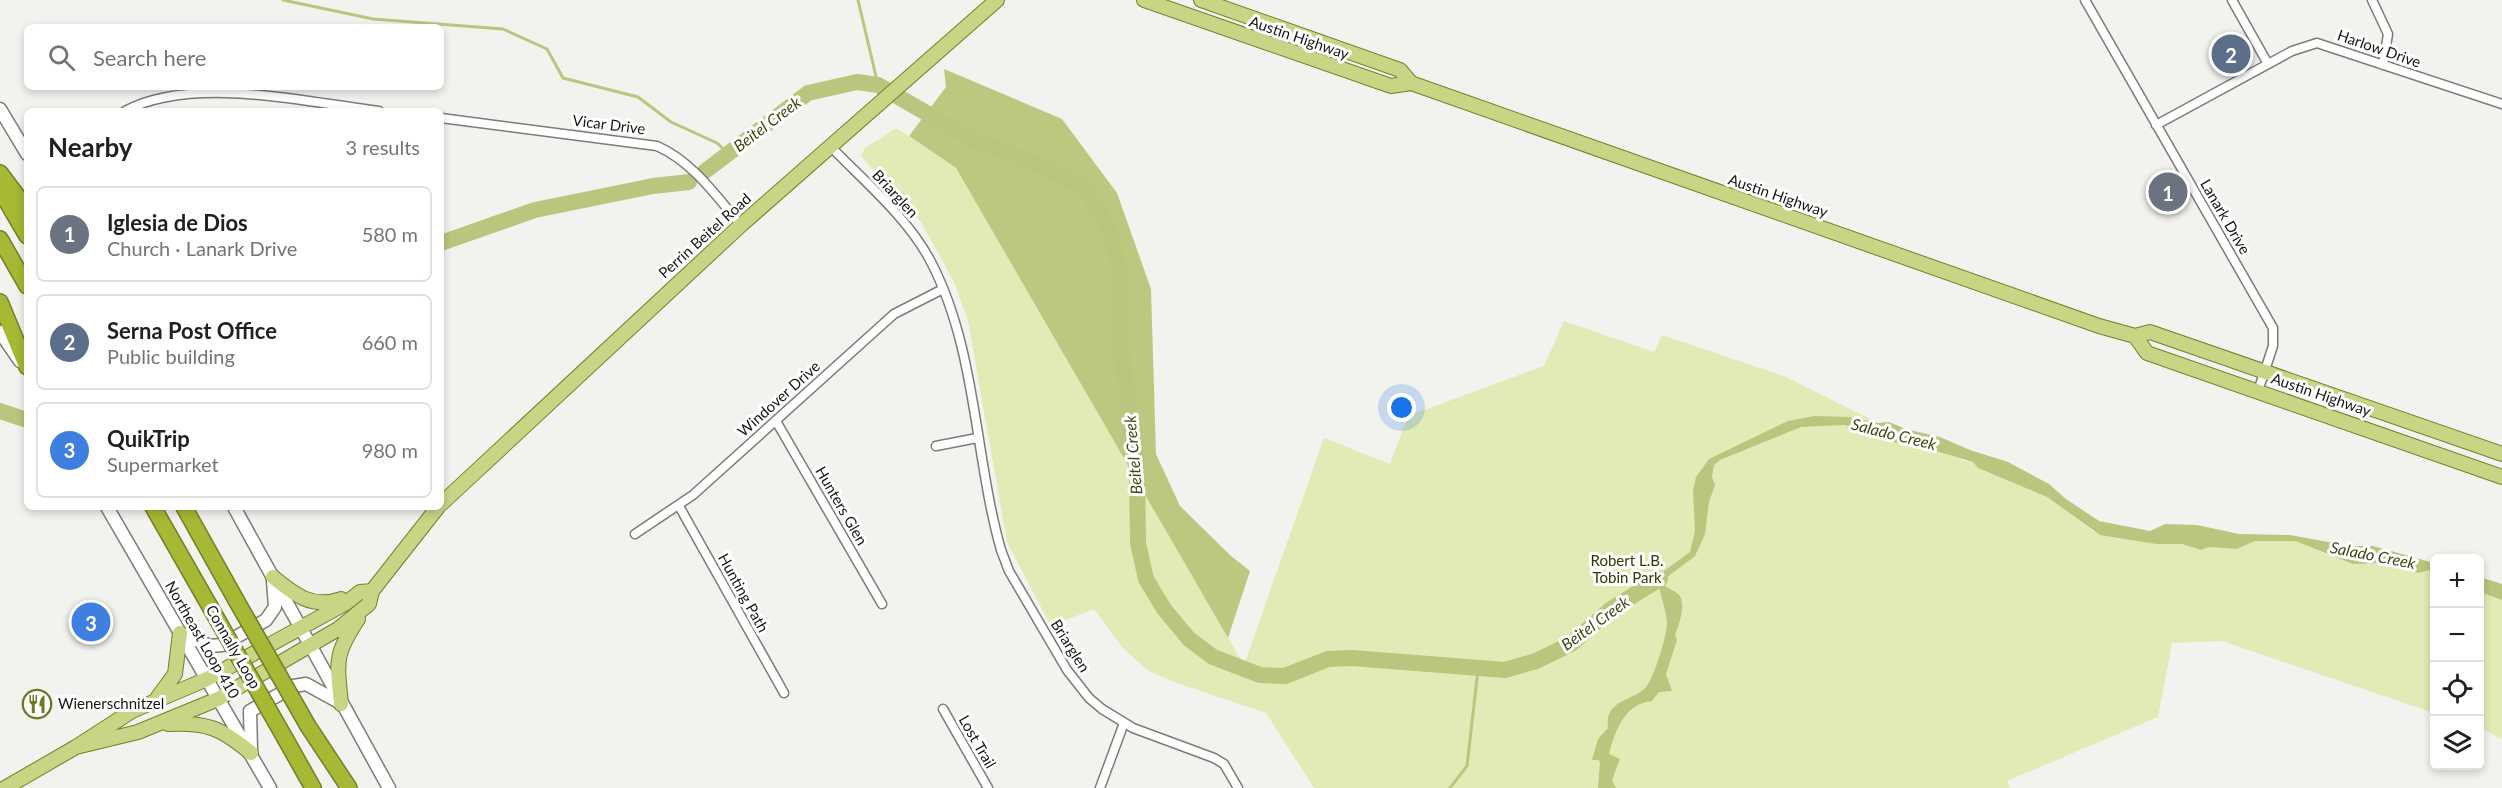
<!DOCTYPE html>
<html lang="en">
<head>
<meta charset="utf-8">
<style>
  body { margin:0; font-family:Lato,sans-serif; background:#f2f2f2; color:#202124 }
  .controls { position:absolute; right:18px; bottom:18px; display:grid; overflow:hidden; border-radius:9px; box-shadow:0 3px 9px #0003 }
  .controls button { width:54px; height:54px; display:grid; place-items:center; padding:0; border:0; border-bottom:2px solid #e0e0e0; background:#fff; color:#202124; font:30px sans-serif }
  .you { position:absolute; left:1402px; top:408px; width:21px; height:21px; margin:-15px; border:4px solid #fff; border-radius:50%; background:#1a73e8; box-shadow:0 0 0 9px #1a73e833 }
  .badge { display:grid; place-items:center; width:39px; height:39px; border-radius:50%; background:#6d7824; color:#fff; font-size:20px; font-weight:700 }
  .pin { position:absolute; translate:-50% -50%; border:3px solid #fff; box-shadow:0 2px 6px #0006 }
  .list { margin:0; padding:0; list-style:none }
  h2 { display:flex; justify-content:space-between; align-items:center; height:78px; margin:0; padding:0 24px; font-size:26px }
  h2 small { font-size:20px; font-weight:400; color:#757577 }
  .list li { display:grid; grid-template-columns:39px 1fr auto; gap:18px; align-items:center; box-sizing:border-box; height:96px; margin:0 12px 12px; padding:0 12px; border:2px solid #e0e0e0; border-radius:9px }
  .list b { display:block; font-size:22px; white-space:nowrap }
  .list p { margin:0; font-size:20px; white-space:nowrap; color:#757577 }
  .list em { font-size:20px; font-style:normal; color:#757577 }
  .icon { flex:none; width:33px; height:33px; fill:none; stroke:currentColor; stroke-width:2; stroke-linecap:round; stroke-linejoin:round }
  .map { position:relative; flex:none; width:2502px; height:788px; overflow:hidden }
  .search { position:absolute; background:#fff; box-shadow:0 3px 9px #0003; left:24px; top:24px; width:420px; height:66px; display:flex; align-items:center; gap:15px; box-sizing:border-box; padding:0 21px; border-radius:9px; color:#757577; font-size:22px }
  .panel { position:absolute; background:#fff; box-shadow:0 3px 9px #0003; left:24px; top:108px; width:420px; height:402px; border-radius:9px }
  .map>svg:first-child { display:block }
  .green { fill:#e1ebb5 }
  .forest { fill:#bbc87f }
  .water { fill:#b9c67d }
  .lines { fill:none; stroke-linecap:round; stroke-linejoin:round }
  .stream { stroke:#b9c67d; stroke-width:3 }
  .river { stroke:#b9c67d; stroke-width:16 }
  .minor-casing { stroke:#7b7c78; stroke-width:11 }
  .secondary-casing { stroke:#7b7c78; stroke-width:15 }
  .primary-casing { stroke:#737f29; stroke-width:16 }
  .motorway-casing { stroke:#737f29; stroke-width:18 }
  .minor { stroke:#fff; stroke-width:8 }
  .secondary { stroke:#fff; stroke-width:12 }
  .primary { stroke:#cad485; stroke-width:14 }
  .motorway { stroke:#a6b834; stroke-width:15 }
  .motorway-bridge-casing { stroke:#737f29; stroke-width:18; stroke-linecap:butt }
  .motorway-bridge { stroke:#a6b834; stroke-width:15 }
  .labels { text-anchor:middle; stroke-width:6; stroke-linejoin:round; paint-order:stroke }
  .street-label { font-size:15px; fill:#151514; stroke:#fff }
  .park-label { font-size:15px; fill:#323900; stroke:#fff }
  .poi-label { font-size:15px; fill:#151514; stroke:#fff; text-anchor:start }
  .water-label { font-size:16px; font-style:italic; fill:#3f4710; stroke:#fff }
</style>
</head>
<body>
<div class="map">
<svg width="2502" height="788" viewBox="0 0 2502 788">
  <rect width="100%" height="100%" fill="#f2f3ee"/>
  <path class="green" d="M896,128L956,168L1244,665L1324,438L1390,464L1408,416L1544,366L1564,321L1654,352L1662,335L1784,376L1904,436L1964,461L1973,462L1978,468L2047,497L2094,532L2156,544H2182L2201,550L2209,547L2237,549L2255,541H2295L2333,557L2374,564L2388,563L2418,573L2432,568L2434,569V713L2222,641L2172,643L2158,717L2007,781L2010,788H1314L1266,713L1174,682L1147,670L1123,648L1094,609L1051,626L1007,542L968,321L954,282L921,222L861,156L865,148Z
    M2480,592L2502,600V739L2480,728Z"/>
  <path class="forest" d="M944,69L1062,119L1117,193L1151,289L1156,454L1180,506L1231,556L1250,571L1228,638L956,168L909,136L946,87Z"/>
  <path class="water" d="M1814,416L1849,417L1877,423L1889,422L1906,429L1940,437L1970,450L2008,462L2049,484L2066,499L2099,521L2150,531L2165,524L2197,525L2239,534L2290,535L2350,546H2373L2434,563V569L2418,573L2388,563L2353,564L2295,541H2255L2237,549L2209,547L2201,550L2182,544H2156L2100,535L2047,497L1978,468L1973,462L1926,448L1883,440L1876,433L1844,425L1801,427L1720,460L1714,465L1712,477L1715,485L1709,502L1705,534L1695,556L1662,581C1665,588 1671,589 1677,593C1688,601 1679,624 1675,635L1677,640L1666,674L1672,691L1659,692L1652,701C1625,703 1615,731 1609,754L1620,759L1612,780L1616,788H1598L1600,763L1599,760H1592L1598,739L1608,728C1604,699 1633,702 1646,687C1654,678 1668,633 1667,621C1665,606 1659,591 1657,576L1690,552L1695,531L1693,491L1696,477L1709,459L1788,421Z
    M2480,577L2502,584V600L2480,592Z"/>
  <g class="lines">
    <path class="stream" d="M283,0L373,19L503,29L547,49L563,78L638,97L671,122L717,143L729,154
      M858,0L878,85
      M1450,788L1467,766L1478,670"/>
    <path class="river" d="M704,172L808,93L857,82L878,85L971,139L1016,155L1075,182L1091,199L1109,228L1119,268L1120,339L1137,471L1138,543L1146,579L1164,609L1189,639L1213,657L1260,675L1285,676L1328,659L1352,658L1505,670L1536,661L1571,644L1611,609L1660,579
      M441,243L535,210L653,186L689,182
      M0,411L27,420"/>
    <g class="minor-casing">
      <path id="minor" d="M2085,0L2273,328V346L2258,391
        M2232,0L2268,64
        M2372,0L2388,34L2383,65
        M125,111C193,75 304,102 379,111
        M441,118L657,146C693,162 716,196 741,225
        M2156,125L2292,51L2317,43L2502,104
        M831,147C865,182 907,217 930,260C977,349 974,455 1001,550L1009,571L1067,670L1089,698L1102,709L1133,728L1214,758L1224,764L1238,788
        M776,421L882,604
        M936,446L977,438
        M679,506L784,693
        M635,534L693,495L894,314L943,289
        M943,709L988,788
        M1100,788L1124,723"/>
    </g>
    <g class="secondary-casing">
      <path id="secondary" d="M0,109L27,154
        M0,332L20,361
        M107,507L270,788
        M234,507L389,788
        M180,633L210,646L222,645L266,620L275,607L273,581
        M251,750L250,711L294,686L306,684L337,701"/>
    </g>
    <g class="primary-casing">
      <path id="primary" d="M1144,0L1391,86L1411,83
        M1201,0L1400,70L1411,83L2099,326L2135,336L2150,332L2502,454
        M2135,336L2147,353L2502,477
        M441,504L741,225L997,0
        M273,577C295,595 312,609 341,599
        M158,697L175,674L180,633
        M341,704C337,661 334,655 358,619
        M168,724C207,722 221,728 251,753
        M76,747L138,732L218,699L338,629L369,604L372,591L438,507
        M5,788L76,747L132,711L207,679L346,603L360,592L372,591"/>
    </g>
    <g class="motorway-casing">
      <path id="motorway" d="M0,173L27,209
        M0,190L27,236
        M0,239L27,286
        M0,302L27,367
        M153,507L213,612
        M184,507L236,600
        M308,726L349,788
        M286,740L313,788"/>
    </g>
    <use href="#minor" class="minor"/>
    <use href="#secondary" class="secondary"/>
    <use href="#primary" class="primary"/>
    <use href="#motorway" class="motorway"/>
    <g class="motorway-bridge-casing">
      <path id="motorway-bridge" d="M236,600L308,726
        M213,612L286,740"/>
    </g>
    <use href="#motorway-bridge" class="motorway-bridge"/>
  </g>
  <defs>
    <g id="restaurant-ring" transform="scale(1.5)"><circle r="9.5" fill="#fff" stroke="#6d7824" stroke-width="1.5"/><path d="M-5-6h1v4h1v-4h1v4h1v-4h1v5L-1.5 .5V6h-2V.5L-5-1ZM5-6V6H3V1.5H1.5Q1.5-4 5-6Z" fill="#6d7824"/></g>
  </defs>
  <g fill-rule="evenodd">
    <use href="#restaurant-ring" x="37" y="704"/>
  </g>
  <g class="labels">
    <g class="street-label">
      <text transform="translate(1299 38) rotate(19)" y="5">Austin Highway</text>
      <text transform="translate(2379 49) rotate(19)" y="5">Harlow Drive</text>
      <text transform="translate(609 125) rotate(7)" y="5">Vicar Drive</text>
      <text transform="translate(895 194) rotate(47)" y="5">Briarglen</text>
      <text transform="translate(1778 196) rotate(19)" y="5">Austin Highway</text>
      <text transform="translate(2225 217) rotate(60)" y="5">Lanark Drive</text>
      <text transform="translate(705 236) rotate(-42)" y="5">Perrin Beitel Road</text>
      <text transform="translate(2321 395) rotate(19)" y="5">Austin Highway</text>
      <text transform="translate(779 399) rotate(-42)" y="5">Windover Drive</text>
      <text transform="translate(841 506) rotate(60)" y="5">Hunters Glen</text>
      <text transform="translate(743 593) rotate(61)" y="5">Hunting Path</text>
      <text transform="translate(202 640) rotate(60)" y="5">Northeast Loop 410</text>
      <text transform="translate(1070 646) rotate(58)" y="5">Briarglen</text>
      <text transform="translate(233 647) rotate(60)" y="5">Connally Loop</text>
      <text transform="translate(977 742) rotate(60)" y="5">Lost Trail</text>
    </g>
    <g class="park-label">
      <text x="1627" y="566">Robert L.B.<tspan x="1627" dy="17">Tobin Park</tspan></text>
    </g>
    <g class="poi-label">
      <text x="58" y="709">Wienerschnitzel</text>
    </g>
    <g class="water-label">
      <text transform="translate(767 124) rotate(-37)" y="6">Beitel Creek</text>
      <text transform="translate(1894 434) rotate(14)" y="6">Salado Creek</text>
      <text transform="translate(1133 455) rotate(-95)" y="6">Beitel Creek</text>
      <text transform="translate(2373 555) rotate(11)" y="6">Salado Creek</text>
      <text transform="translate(1595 623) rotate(-36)" y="6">Beitel Creek</text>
    </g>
  </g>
</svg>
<div class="controls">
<button>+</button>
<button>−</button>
<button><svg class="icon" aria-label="locate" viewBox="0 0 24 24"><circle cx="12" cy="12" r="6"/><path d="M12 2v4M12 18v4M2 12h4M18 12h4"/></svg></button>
<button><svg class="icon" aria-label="layers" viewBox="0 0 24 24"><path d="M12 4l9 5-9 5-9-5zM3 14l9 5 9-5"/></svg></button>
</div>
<div class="you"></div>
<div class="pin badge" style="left:2168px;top:192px;background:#6b7280">1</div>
<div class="pin badge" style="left:2231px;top:54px;background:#5c6f8a">2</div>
<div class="pin badge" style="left:91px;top:622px;background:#3f7fe0">3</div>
<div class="search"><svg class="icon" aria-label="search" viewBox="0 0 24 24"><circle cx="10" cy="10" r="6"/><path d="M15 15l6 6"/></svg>Search here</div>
<section class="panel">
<h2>Nearby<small>3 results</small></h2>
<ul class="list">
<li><span class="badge" style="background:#6b7280">1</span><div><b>Iglesia de Dios</b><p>Church · Lanark Drive</p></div><em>580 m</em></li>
<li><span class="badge" style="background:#5c6f8a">2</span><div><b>Serna Post Office</b><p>Public building</p></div><em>660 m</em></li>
<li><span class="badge" style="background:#3f7fe0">3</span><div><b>QuikTrip</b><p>Supermarket</p></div><em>980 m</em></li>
</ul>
</section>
</div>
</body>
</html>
